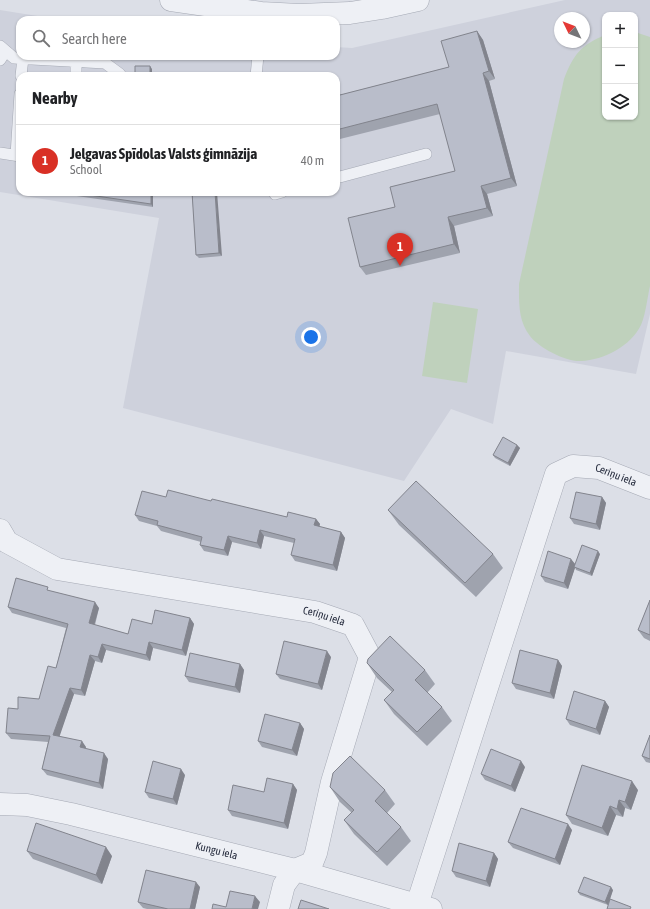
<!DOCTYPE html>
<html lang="en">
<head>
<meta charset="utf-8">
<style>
  body { margin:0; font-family:"Asap Condensed",sans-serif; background:#f2f2f2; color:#202124 }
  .controls { position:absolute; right:12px; top:12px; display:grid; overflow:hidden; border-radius:8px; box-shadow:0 1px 3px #0004 }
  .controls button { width:36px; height:36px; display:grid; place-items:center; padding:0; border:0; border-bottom:1px solid #e0e0e0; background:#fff; color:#202124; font:20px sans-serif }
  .compass { position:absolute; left:554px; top:12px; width:36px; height:36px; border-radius:50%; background:#fff; box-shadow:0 1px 3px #0004; rotate:313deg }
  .you { position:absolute; left:311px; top:337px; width:14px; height:14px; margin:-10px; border:3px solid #fff; border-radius:50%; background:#1a73e8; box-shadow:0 0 0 6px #1a73e833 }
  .badge { display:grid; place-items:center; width:26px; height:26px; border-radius:50%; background:#d93025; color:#fff; font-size:13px; font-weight:700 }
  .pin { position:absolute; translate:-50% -33px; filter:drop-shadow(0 1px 2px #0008) }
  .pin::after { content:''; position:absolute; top:21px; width:14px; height:12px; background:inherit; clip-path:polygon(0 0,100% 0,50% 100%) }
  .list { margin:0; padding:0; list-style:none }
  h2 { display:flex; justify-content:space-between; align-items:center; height:52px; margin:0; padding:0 16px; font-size:17px }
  h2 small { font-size:13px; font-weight:400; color:#757577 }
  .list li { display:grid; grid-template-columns:26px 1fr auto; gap:12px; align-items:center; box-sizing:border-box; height:72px; padding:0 16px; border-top:1px solid #e0e0e0 }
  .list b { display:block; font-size:15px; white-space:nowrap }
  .list p { margin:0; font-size:13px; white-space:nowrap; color:#757577 }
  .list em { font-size:13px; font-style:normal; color:#757577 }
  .icon { flex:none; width:22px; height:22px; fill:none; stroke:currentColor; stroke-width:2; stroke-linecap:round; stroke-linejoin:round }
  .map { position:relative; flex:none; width:650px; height:909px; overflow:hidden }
  .search { position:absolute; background:#fff; box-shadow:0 1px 3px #0004; left:16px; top:16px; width:324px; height:44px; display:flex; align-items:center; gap:10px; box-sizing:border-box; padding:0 14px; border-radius:12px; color:#757577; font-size:15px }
  .panel { position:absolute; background:#fff; box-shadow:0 1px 3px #0004; left:16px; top:72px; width:324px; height:124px; border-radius:12px }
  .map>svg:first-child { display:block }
  .built { fill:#ced1dc; fill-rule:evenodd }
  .green { fill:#bfd1bc }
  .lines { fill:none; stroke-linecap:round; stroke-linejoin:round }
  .lane-casing { stroke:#a5a9b4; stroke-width:12 }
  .street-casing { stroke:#a5a9b4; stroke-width:23 }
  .lane { stroke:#eef0f5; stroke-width:11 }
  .street { stroke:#eef0f5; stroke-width:22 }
  .wall { fill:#9fa3ae }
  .shaded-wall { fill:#82848d }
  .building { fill:#b9bdca; stroke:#82848d }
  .labels { text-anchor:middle; stroke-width:3; stroke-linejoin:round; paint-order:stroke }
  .street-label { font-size:11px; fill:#252b3d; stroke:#ebeef5 }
</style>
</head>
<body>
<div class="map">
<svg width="650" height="909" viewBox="0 0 650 909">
  <rect width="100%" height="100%" fill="#dcdfe7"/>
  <path class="built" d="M565,0H650V314L636,374L506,351L493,424L451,409L404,481L123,408L159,218L0,192V10L62,20H20V56H336V47L352,48ZM605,15H635V117H605ZM560,18H584V42H560ZM20,76H336V192H20Z"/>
  <path class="green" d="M635,32L650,37V286C647,299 646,313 641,325C631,346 604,360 581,361C566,362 539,348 530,336C518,321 519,302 519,284L564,79C573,55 581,45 605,35V117H635Z
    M433,302L478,309L467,383L422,376Z"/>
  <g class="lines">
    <g class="lane-casing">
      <path id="lane" d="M0,46L14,58L105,63L120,74V76
        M0,60L6,51
        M76,61V76
        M21,76L23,58
        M256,76L258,56
        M0,153L20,156
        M16,155L20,94
        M336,178L426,154
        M274,192L275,194L282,192"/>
    </g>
    <g class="street-casing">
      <g id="street">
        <path d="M171,0L261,13L299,15L350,13L382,8L418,0"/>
        <path id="s1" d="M0,530L7,542L57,569L315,612L353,625L370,657L332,782L316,853L312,863L295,870L284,885L278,909"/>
        <path id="s2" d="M0,804L27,805L71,814L295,870L431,909"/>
        <path id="s3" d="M417,905L556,474L573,466L599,468L650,488"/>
      </g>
    </g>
    <use href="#lane" class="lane"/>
    <use href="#street" class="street"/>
  </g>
  <path class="wall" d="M477,31L483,40L495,79L489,81L517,186L487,194L493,216L454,226L460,253L366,275L360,267L395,207L455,171L440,114L336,140V96L449,67Z
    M49,192H153V207Z
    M192,192L222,256L199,258L196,255Z
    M517,445L520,448L510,466L495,458L493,455Z
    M166,497L211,501L287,517L316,519L320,524L319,527L341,532L345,538L337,571L295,561L291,555L294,543L264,536L261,549L232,542L228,556L204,551L200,545L201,542L161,531L157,526L139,521L135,515Z
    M602,497L606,503L600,530L574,524L570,518Z
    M388,510L493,554L503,568L476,597L399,525Z
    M600,554L592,576L576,570L575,567L568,589L545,582L541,576L575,564Z
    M51,591L99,608L95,625L128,634L152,624L190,618L194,624L186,656L153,648L150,661L106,650L102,663L95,661L85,696L74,694L59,736L86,747L85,749L108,759L103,789L47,775L42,769L48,742L11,739L6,733L18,709L39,699L56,668L66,628L12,613L8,607Z
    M650,600V641L644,638L638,630Z
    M331,657L322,690L280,679L276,674Z
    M558,660L562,666L554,699L516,689L512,683Z
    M367,663L425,670L435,684L427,693L442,707L452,721L427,746L394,714L384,700L392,692L377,678Z
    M240,664L244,670L240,693L189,682L185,676Z
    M605,701L609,707L600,735L570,725L566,719Z
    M300,723L304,729L297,756L262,747L258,741Z
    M650,735V763L646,762L642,756Z
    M525,767L515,792L485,780L481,774Z
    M185,775L177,805L149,798L145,792Z
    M293,784L297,790L288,829L232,816L228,810L264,792Z
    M330,787L385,790L395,804L387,813L401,827L411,841L387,866L354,834L344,820L352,813L340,802Z
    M638,790L631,810L625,808L623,817L616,815L608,836L572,824L566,815Z
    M572,830L560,865L513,848L508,842Z
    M27,851L112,856L102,884L33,859Z
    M494,853L498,859L490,887L456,877L452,871Z
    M200,887L195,909H147L143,908L138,902Z
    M613,890L608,905L580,895L578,892Z"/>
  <path class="shaded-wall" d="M477,31L483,40L495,79L489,71Z
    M150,66L152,69V76H150Z
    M483,73L489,81L517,186L511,178Z
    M481,186L487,194L493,216L487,208Z
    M151,192H153V207L151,204Z
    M215,192H217L222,256L219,253Z
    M448,217L454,226L460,253L454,244Z
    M517,445L520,448L510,466L508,463Z
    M602,497L606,503L600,530L596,524Z
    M316,519L320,524L318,531L314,525Z
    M260,530L264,536L261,549L257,543Z
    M341,532L345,538L337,571L333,565Z
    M228,536L232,542L228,556L224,550Z
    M598,551L600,554L592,576L590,573Z
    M571,559L576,565L568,589L564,583Z
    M95,602L99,608L93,629L89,623Z
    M190,618L194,624L186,656L182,650Z
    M149,642L153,648L150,661L146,655Z
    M102,644L106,650L102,663L98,657Z
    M327,651L331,657L322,690L318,684Z
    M90,655L95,661L85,696L81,690Z
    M558,660L562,666L554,699L550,693Z
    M240,664L244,670L240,693L235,687Z
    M70,688L74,694L58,741L53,735Z
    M605,701L609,707L600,735L596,729Z
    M300,723L304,729L297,756L292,750Z
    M82,741L86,747L84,753L80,747Z
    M104,753L108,759L103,789L99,783Z
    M521,761L525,767L515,792L511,786Z
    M181,769L185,775L177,805L173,799Z
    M632,781L638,790L631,810L625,802Z
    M293,784L297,790L288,829L284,823Z
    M619,800L625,808L623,817L617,809Z
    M610,806L616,815L608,836L602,828Z
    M568,824L572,830L560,865L555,859Z
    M106,847L112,856L102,884L96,875Z
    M494,853L498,859L490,887L486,881Z
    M196,882L200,887L195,909H190Z
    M611,887L613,890L608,905L605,902Z
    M255,896L260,902L258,909H252Z"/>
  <path class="building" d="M477,31L489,71L483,73L511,178L481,186L487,208L448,217L454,244L360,267L348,218L395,207L390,187L455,171L437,104L336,130V96L449,67L441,41Z
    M135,66H150V76H135Z
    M69,192H151V204Z
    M192,192H215L219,253L196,255Z
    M503,437L517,445L508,463L493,455Z
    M416,481L493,554L465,583L388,510Z
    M168,490L211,501L212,499L287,517L288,512L316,519L314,525L341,532L333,565L291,555L295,539L260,530L257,543L228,536L224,550L200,545L202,537L157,525L158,521L135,515L142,491L166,497Z
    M576,492L602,497L596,524L570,518Z
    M582,545L598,551L590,573L574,567Z
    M548,551L571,559L564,583L541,576Z
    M16,578L48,587L47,590L95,602L89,623L128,634L132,619L152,624L155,610L190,618L182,650L149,642L146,655L102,644L98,657L90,655L81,690L70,688L53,735L82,741L80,747L104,753L99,783L42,769L50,736L6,733L8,708L18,709V697L39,699L48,666L56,668L68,624L8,607Z
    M650,600V635L638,630Z
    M390,636L425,670L415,680L442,707L417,732L384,700L394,690L367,663L368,659Z
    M284,641L327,651L318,684L276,674Z
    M520,650L558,660L550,693L512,683Z
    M190,653L240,664L235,687L185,676Z
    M574,691L605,701L596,729L566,719Z
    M265,714L300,723L292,750L258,741Z
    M650,735V759L642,756Z
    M491,749L521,761L511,786L481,774Z
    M350,756L385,790L375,801L401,827L377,852L344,820L354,810L330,787L333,773Z
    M153,761L181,769L173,799L145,792Z
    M582,765L632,781L625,802L619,800L617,809L610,806L602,828L566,815Z
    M267,778L293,784L284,823L228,810L233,785L264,792Z
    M521,808L568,824L555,859L508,842Z
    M36,823L106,847L96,875L27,851Z
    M459,843L494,853L486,881L452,871Z
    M146,870L196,882L190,909H168L138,902Z
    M584,877L611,887L605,902L578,892Z
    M230,891L255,896L252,909H212L213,904L226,907Z
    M610,899L631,907L630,909H607Z
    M301,900L329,909H298Z"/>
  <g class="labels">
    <g class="street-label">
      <text dy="4" stroke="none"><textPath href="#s3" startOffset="516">Ceriņu iela</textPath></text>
      <text dy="4" stroke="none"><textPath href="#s1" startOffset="342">Ceriņu iela</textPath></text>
      <text dy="4" stroke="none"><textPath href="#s2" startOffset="222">Kungu iela</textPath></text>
    </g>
  </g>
</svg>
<div class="controls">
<button>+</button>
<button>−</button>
<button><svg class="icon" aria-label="layers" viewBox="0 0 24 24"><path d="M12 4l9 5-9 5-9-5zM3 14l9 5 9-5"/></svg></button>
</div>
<svg class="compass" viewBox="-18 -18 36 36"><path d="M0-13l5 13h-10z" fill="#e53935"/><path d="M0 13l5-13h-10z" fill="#757577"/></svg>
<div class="you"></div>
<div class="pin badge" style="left:400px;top:266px">1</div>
<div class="search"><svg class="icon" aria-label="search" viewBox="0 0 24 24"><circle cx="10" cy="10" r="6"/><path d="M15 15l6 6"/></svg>Search here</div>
<section class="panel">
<h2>Nearby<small></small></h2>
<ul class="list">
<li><span class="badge">1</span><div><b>Jelgavas Spīdolas Valsts ģimnāzija</b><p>School</p></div><em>40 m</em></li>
</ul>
</section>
</div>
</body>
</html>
